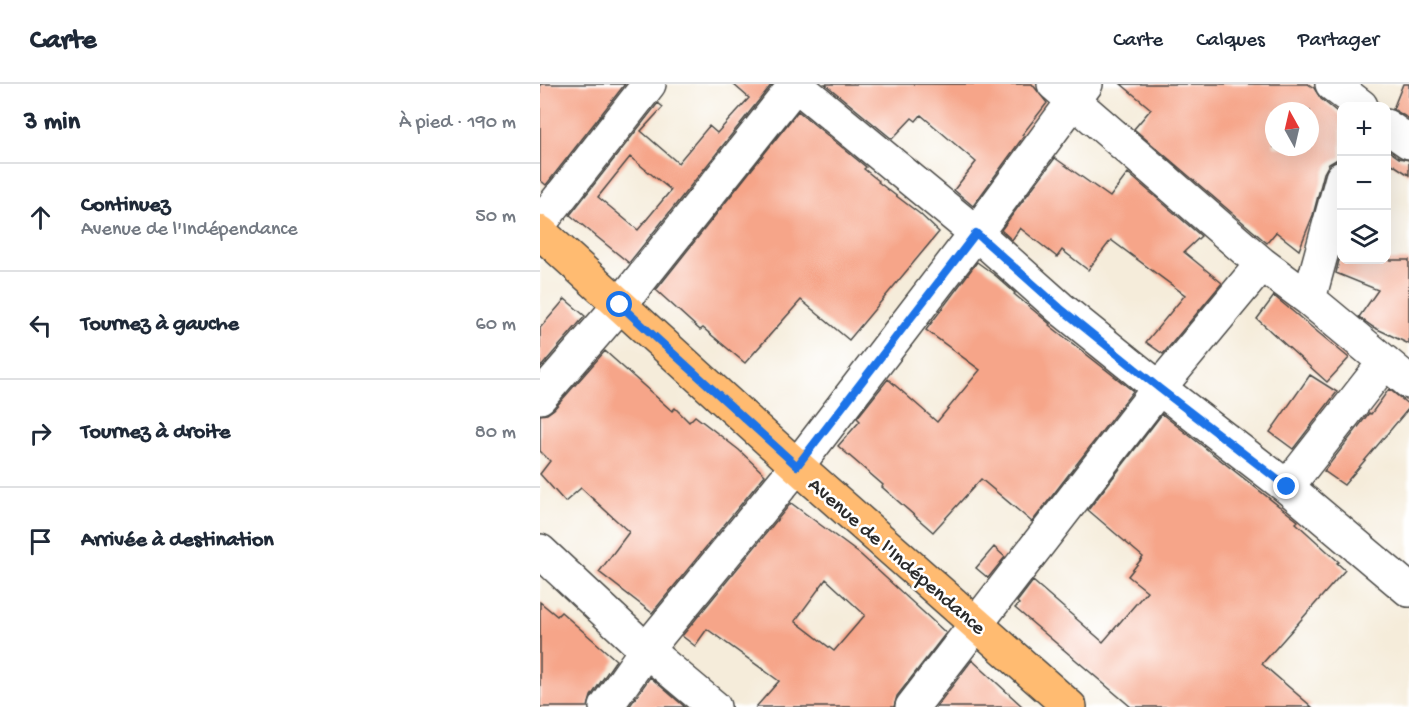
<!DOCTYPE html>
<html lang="fr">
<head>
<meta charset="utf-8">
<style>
  body { margin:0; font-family:"Gochi Hand",sans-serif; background:#f2f2f3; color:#1f2937 }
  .controls { position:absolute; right:18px; top:18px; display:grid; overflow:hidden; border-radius:12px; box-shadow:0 6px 24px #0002 }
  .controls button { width:54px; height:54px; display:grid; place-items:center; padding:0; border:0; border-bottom:2px solid #e0e1e3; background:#fff; color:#1f2937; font:30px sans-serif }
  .compass { position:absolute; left:725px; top:18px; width:54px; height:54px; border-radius:50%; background:#fff; box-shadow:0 6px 24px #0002; rotate:352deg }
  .stop { position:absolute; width:18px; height:18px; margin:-14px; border:4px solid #1a73e8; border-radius:50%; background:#fff }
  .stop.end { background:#1a73e8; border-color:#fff; box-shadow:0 2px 6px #0008 }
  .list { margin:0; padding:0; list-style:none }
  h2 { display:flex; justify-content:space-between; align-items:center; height:78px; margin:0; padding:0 24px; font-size:26px }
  h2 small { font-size:20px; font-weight:400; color:#747a83 }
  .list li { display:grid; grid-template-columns:39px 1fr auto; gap:18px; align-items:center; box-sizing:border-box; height:108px; padding:0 24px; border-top:2px solid #e0e1e3 }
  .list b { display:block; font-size:22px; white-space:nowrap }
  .list p { margin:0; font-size:20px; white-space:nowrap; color:#747a83 }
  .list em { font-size:20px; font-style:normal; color:#747a83 }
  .icon { flex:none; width:33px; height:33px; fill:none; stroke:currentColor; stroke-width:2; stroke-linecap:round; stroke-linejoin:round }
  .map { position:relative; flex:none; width:869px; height:623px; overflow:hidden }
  header { display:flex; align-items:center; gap:36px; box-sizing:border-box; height:84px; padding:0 30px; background:#fff; border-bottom:2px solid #e0e1e3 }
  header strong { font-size:28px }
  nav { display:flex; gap:33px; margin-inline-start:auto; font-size:21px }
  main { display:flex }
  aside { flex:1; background:#fff }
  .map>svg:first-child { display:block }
  .building { fill:#f6a589; fill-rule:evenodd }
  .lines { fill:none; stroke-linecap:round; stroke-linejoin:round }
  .minor-casing { stroke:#494845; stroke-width:36 }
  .major-casing { stroke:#494845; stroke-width:36 }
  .minor { stroke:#fff; stroke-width:33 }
  .major { stroke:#ffbb71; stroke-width:33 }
  .route { stroke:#1a73e8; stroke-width:8 }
  .labels { text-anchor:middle; stroke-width:5; stroke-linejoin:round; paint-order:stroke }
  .street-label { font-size:21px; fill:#2b2b2b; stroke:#fff }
</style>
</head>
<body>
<header>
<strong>Carte</strong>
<nav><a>Carte</a><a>Calques</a><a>Partager</a></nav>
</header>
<main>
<aside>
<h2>3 min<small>À pied · 190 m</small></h2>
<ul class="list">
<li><svg class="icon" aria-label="ahead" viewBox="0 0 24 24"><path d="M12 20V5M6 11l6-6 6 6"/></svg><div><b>Continuez</b><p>Avenue de l'Indépendance</p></div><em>50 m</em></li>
<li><svg class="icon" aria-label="left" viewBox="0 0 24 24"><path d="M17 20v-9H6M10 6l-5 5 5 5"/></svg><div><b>Tournez à gauche</b></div><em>60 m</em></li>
<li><svg class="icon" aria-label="right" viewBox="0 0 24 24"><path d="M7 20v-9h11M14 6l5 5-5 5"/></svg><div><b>Tournez à droite</b></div><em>80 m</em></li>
<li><svg class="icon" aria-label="arrive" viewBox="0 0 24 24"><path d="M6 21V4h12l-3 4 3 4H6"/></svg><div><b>Arrivée à destination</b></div></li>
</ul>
</aside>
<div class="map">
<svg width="869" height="623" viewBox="0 0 869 623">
  <rect width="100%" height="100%" fill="#fff"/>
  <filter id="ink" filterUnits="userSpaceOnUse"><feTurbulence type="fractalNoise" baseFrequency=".0167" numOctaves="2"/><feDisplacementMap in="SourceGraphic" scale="12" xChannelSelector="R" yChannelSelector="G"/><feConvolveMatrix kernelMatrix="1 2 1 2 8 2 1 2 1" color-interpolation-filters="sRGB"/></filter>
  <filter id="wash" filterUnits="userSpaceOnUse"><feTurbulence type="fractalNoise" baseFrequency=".008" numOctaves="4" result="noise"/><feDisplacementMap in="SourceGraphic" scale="24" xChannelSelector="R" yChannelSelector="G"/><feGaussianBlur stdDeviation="1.35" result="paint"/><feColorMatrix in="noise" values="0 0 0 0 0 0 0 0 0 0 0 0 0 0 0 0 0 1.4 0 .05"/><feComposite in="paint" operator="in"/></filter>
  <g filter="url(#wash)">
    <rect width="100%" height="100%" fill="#f5ecda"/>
    <g id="blocks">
      <path class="building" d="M0,0H85L6,101L0,96Z
        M193,0H232L89,179L30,131L118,19L123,23L101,47L138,79L169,42L177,49L209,14ZM90,73L131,106L98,146L58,113Z
        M285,0H492L507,19L482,51L484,52L433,122L414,106L436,78L381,31L376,37L372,34L352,55Z
        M581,0H768L774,4L781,15L801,31V73L789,80L784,89L773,131L759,166L736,148L727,159L594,45L611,25ZM734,27H770V63H734Z
        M863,0H869V35L853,25Z
        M258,27L326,83L324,85L339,97L338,98L380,130L399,148L309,256L261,216L205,279L163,244L160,246L116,206Z
        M846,65L859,74L869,76V91L846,76Z
        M515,74L570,113L588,89L661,152L644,168L682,199L623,270L606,258L645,211L571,156L548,186L522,166L517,173L480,144L472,156L461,146Z
        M799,176H869V260L833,243L819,233L838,206L796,189Z
        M437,178L456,192L475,209L474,210L510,240L509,241L593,307L492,438L441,395L393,448L342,403L343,401L298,362L320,337L317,334L348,295L397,338L440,286L386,246Z
        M734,212L809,274L787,298L717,235Z
        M25,215L45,232L0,284V244Z
        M65,267L132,327L135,324L149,338L155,332L199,366L225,391L112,529L59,488L89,448L41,404L25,418L0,390L10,377L0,367V331L7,330L14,325Z
        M770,291L797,308L753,365L730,348Z
        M849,305L869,321V324L804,401L784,387L829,329L831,330Z
        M622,330L758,437L756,439L799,478L797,479L805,486L722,580L772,623H591L475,524L479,520L477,518L493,497L563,558L607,507L588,492L603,473L548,426Z
        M251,419L321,471L406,549L357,612L354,623H216L239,597L167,545L155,562L142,552ZM286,495L325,531L294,567L255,537Z
        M454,463L465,473L448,494L436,484Z
        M0,518L17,532L21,528L76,576L51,612L48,623H0Z
        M432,576L483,623H396Z
        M110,593L145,623H89Z"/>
    </g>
  </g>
  <g filter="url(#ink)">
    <use href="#blocks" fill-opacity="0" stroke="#494845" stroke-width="1.5"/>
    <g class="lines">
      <g class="minor-casing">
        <path id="minor" d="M255,0L436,149L520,224L619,304L747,403L869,506
          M514,0L722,180L769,215L869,298
          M792,0L821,22
          M846,42L869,58
          M0,139L109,0
          M769,215L802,94
          M0,313L80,221L256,0
          M747,403L845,278
          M0,467L106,566L174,623
          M66,623L106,566L257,382L436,149L546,0
          M372,623L619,304L722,180"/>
      </g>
      <g class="major-casing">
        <path id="major" d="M0,148L257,382L530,623"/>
      </g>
      <use href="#minor" class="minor"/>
      <use href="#major" class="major"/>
    </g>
  </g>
  <g class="lines" filter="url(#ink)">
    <path class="route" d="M80,221L257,382L436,149L520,224L619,304L747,403"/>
  </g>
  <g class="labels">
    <g class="street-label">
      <text transform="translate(358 471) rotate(41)" y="7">Avenue de l'Indépendance</text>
    </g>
  </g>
</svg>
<div class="controls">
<button>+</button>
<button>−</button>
<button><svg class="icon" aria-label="layers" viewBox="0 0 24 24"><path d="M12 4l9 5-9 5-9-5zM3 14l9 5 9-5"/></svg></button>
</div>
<svg class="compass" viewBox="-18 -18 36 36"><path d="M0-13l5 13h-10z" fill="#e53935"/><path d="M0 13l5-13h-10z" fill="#747a83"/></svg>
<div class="stop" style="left:80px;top:221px"></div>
<div class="stop end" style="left:747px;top:403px"></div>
</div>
</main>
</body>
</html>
